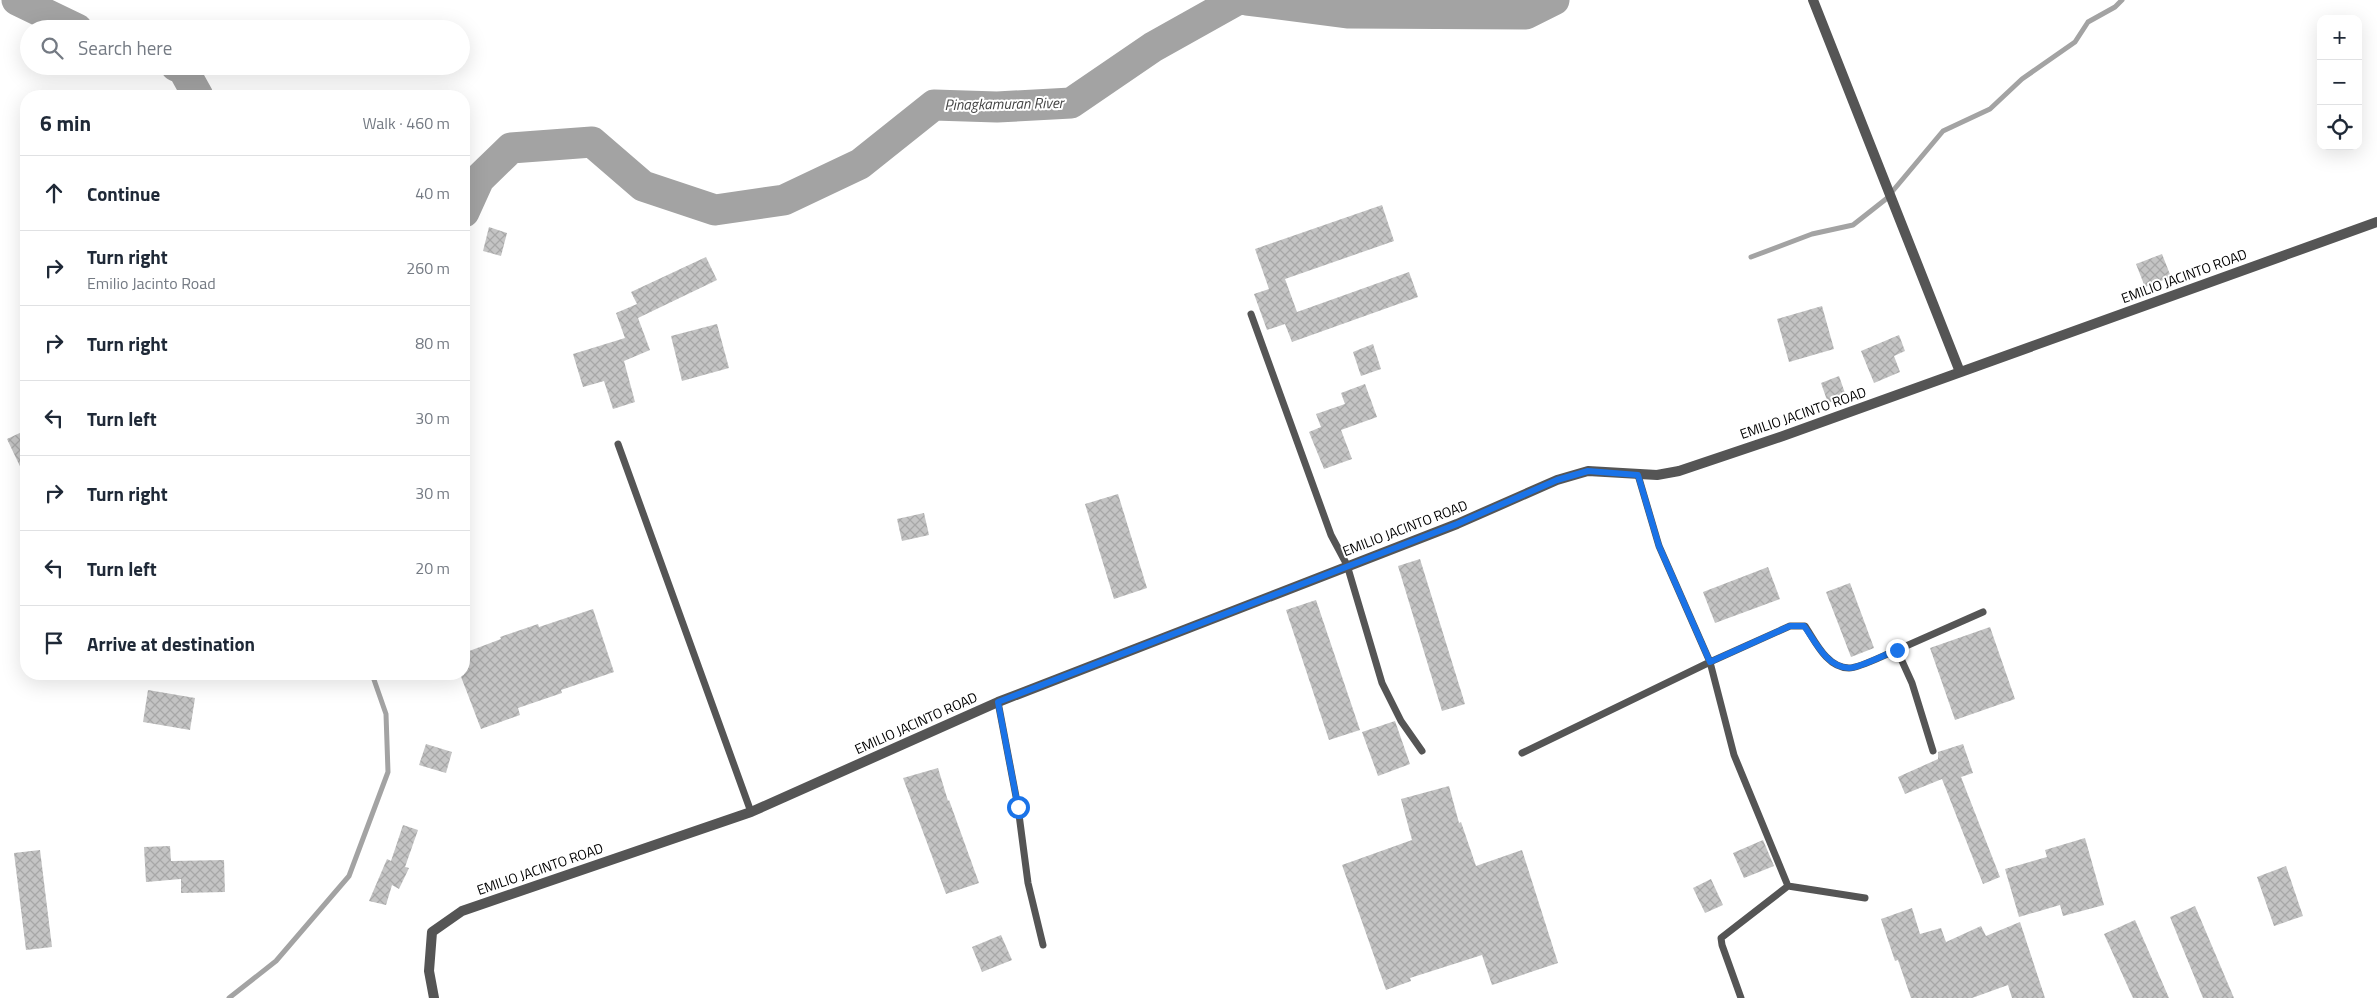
<!DOCTYPE html>
<html lang="en">
<head>
<meta charset="utf-8">
<style>
  body { margin:0; font-family:"Titillium Web",sans-serif; background:#f6f6f7; color:#1f2937 }
  .controls { position:absolute; right:15px; top:15px; display:grid; overflow:hidden; border-radius:10px; box-shadow:0 5px 20px #0002 }
  .controls button { width:45px; height:45px; display:grid; place-items:center; padding:0; border:0; border-bottom:1px solid #e0e1e3; background:#fff; color:#1f2937; font:25px sans-serif }
  .stop { position:absolute; width:15px; height:15px; margin:-11px; border:4px solid #1a73e8; border-radius:50%; background:#fff }
  .stop.end { background:#1a73e8; border-color:#fff; box-shadow:0 1px 5px #0008 }
  .list { margin:0; padding:0; list-style:none }
  h2 { display:flex; justify-content:space-between; align-items:center; height:65px; margin:0; padding:0 20px; font-size:21px }
  h2 small { font-size:16px; font-weight:400; color:#747a83 }
  .list li { display:grid; grid-template-columns:32px 1fr auto; gap:15px; align-items:center; box-sizing:border-box; height:75px; padding:0 20px; border-top:1px solid #e0e1e3 }
  .list b { display:block; font-size:19px; white-space:nowrap }
  .list p { margin:0; font-size:16px; white-space:nowrap; color:#747a83 }
  .list em { font-size:16px; font-style:normal; color:#747a83 }
  .icon { flex:none; width:28px; height:28px; fill:none; stroke:currentColor; stroke-width:2; stroke-linecap:round; stroke-linejoin:round }
  .map { position:relative; flex:none; width:2377px; height:998px; overflow:hidden }
  .search { position:absolute; background:#fff; box-shadow:0 5px 20px #0002; left:20px; top:20px; width:450px; height:55px; display:flex; align-items:center; gap:12px; box-sizing:border-box; padding:0 18px; border-radius:28px; color:#747a83; font-size:19px }
  .panel { position:absolute; background:#fff; box-shadow:0 5px 20px #0002; left:20px; top:90px; width:450px; height:590px; border-radius:20px }
  .map>svg:first-child { display:block }
  .lines { fill:none; stroke-linecap:round; stroke-linejoin:round }
  .stream { stroke:#a3a3a3; stroke-width:5 }
  .river { stroke:#a3a3a3; stroke-width:31 }
  .building { fill:url(#building-cross-hatch) }
  .lane { stroke:#555; stroke-width:7 }
  .street { stroke:#555; stroke-width:10 }
  .route { stroke:#1a73e8; stroke-width:6 }
  .labels { text-anchor:middle; stroke-width:4; stroke-linejoin:round; paint-order:stroke }
  .street-label { font-size:14px; fill:#000; stroke:#fff }
  .water-label { font-size:15px; font-style:italic; fill:#444; stroke:#fff }
</style>
</head>
<body>
<div class="map">
<svg width="2377" height="998" viewBox="0 0 2377 998">
  <defs>
    <pattern id="building-cross-hatch" width="8" height="8" patternUnits="userSpaceOnUse" patternTransform="scale(1.25)"><rect width="8" height="8" fill="#c4c4c4"/><path d="M0 0l8 8M0 8l8-8" fill="none" stroke="#a7a7a7"/></pattern>
  </defs>
  <rect width="100%" height="100%" fill="#fff"/>
  <g class="lines">
    <path class="stream" d="M1751,257L1812,234L1853,225L1886,199L1943,131L1990,109L2022,79L2075,42L2088,22L2115,7L2122,0
      M229,998L276,961L349,876L388,772L386,714L372,674"/>
    <path class="river" d="M17,0L77,29
      M1247,0L1349,13L1526,14L1554,0
      M176,66L183,69L198,96
      M464,212L479,179L511,148L592,142L643,186L715,210L784,200L860,164L934,105L997,107L1071,103L1153,47L1237,0"/>
  </g>
  <path class="building" d="M1382,205L1394,241L1285,279L1297,312L1409,272L1418,297L1292,342L1285,324L1267,330L1254,294L1269,289L1255,249Z
    M489,227L507,233L501,256L483,251Z
    M2162,254L2171,277L2145,287L2136,264Z
    M706,257L717,280L638,318L650,350L624,361L635,402L613,409L604,381L583,387L573,354L625,338L616,313L637,304L631,292Z
    M1822,306L1834,349L1789,362L1777,319Z
    M717,324L729,368L682,381L671,336Z
    M1899,335L1905,351L1894,356L1900,372L1874,383L1861,351Z
    M1373,344L1381,369L1361,376L1353,352Z
    M1839,376L1846,396L1828,403L1821,383Z
    M1365,384L1377,417L1341,430L1352,459L1324,469L1309,432L1321,427L1316,414L1345,404L1341,393Z
    M26,430V479L7,439Z
    M1118,494L1147,588L1114,599L1085,504Z
    M924,513L929,535L902,541L897,519Z
    M1420,559L1465,704L1442,711L1398,566Z
    M1768,567L1780,599L1715,623L1703,592Z
    M1850,583L1874,648L1851,657L1826,592Z
    M1316,600L1360,730L1329,740L1286,610Z
    M593,609L614,672L561,690L562,693L518,708L520,715L481,729L460,674H464V653L501,639L500,637L538,624L539,627Z
    M1990,627L2015,699L1955,720L1930,648Z
    M148,690L195,698L190,730L143,722Z
    M1395,721L1410,764L1378,776L1362,732Z
    M426,744L452,752L446,773L419,765Z
    M1963,744L1973,773L1961,777L2000,877L1983,884L1942,779L1905,794L1898,777L1938,759V752Z
    M938,768L948,801L949,800L979,883L946,894L903,778Z
    M1449,786L1459,823L1461,822L1476,866L1522,850L1558,963L1492,985L1482,955L1410,978L1411,981L1386,990L1342,865L1412,840L1401,799Z
    M403,825L418,830L405,867L409,868L399,889L392,885L386,905L369,901L387,859L391,861Z
    M2085,838L2104,905L2063,916L2060,905L2019,917L2005,869L2047,857L2045,850Z
    M1763,840L1774,866L1744,878L1733,853Z
    M170,846L171,861L224,860L225,892L181,893V879L146,882L144,847Z
    M40,850L52,947L26,950L14,853Z
    M2286,866L2303,916L2274,926L2257,877Z
    M1711,879L1723,905L1705,913L1693,888Z
    M2195,906L2234,998H2203L2170,917Z
    M1912,908L1920,934L1941,928L1946,942L1981,926L1986,936L2020,922L2045,998H2012L2008,985L1972,998H1911L1898,960L1895,961L1881,919Z
    M2135,920L2169,998H2133L2104,934Z
    M1001,935L1012,960L982,972L972,947Z"/>
  <g class="lines">
    <path class="lane" d="M1251,314L1331,535L1347,565L1382,683L1401,721L1422,751
      M618,444L751,812
      M1638,475L1659,546L1710,662L1734,755L1788,886L1865,898
      M1897,650L1983,612
      M998,702L1018,807L1028,883L1043,945
      M1522,753L1710,662L1790,626H1805C1815,641 1827,668 1849,668C1860,668 1886,654 1897,650L1912,683L1933,751
      M1741,998L1722,945L1721,938L1788,886"/>
    <path class="street" d="M1813,0L1960,372
      M434,998L429,971L432,932L462,911L751,812L998,702L1457,524L1557,480L1588,471L1657,475L1679,471L1783,436L2377,222"/>
  </g>
  <g class="lines">
    <path class="route" d="M1018,807L998,702L1457,524L1557,480L1588,471L1638,475L1659,546L1710,662L1790,626H1804C1815,641 1827,668 1849,668C1860,668 1886,654 1897,650"/>
  </g>
  <g class="labels">
    <g class="street-label">
      <text transform="translate(2184 276) rotate(-20)" y="5">EMILIO JACINTO ROAD</text>
      <text transform="translate(1803 413) rotate(-19)" y="5">EMILIO JACINTO ROAD</text>
      <text transform="translate(1405 528) rotate(-21)" y="5">EMILIO JACINTO ROAD</text>
      <text transform="translate(916 723) rotate(-24)" y="5">EMILIO JACINTO ROAD</text>
      <text transform="translate(540 869) rotate(-19)" y="5">EMILIO JACINTO ROAD</text>
    </g>
    <g class="water-label">
      <text transform="translate(1004 104) rotate(-1)" y="5">Pinagkamuran River</text>
    </g>
  </g>
</svg>
<div class="controls">
<button>+</button>
<button>−</button>
<button><svg class="icon" aria-label="locate" viewBox="0 0 24 24"><circle cx="12" cy="12" r="6"/><path d="M12 2v4M12 18v4M2 12h4M18 12h4"/></svg></button>
</div>
<div class="stop" style="left:1018px;top:807px"></div>
<div class="stop end" style="left:1897px;top:650px"></div>
<div class="search"><svg class="icon" aria-label="search" viewBox="0 0 24 24"><circle cx="10" cy="10" r="6"/><path d="M15 15l6 6"/></svg>Search here</div>
<section class="panel">
<h2>6 min<small>Walk · 460 m</small></h2>
<ul class="list">
<li><svg class="icon" aria-label="ahead" viewBox="0 0 24 24"><path d="M12 20V5M6 11l6-6 6 6"/></svg><div><b>Continue</b></div><em>40 m</em></li>
<li><svg class="icon" aria-label="right" viewBox="0 0 24 24"><path d="M7 20v-9h11M14 6l5 5-5 5"/></svg><div><b>Turn right</b><p>Emilio Jacinto Road</p></div><em>260 m</em></li>
<li><svg class="icon" aria-label="right" viewBox="0 0 24 24"><path d="M7 20v-9h11M14 6l5 5-5 5"/></svg><div><b>Turn right</b></div><em>80 m</em></li>
<li><svg class="icon" aria-label="left" viewBox="0 0 24 24"><path d="M17 20v-9H6M10 6l-5 5 5 5"/></svg><div><b>Turn left</b></div><em>30 m</em></li>
<li><svg class="icon" aria-label="right" viewBox="0 0 24 24"><path d="M7 20v-9h11M14 6l5 5-5 5"/></svg><div><b>Turn right</b></div><em>30 m</em></li>
<li><svg class="icon" aria-label="left" viewBox="0 0 24 24"><path d="M17 20v-9H6M10 6l-5 5 5 5"/></svg><div><b>Turn left</b></div><em>20 m</em></li>
<li><svg class="icon" aria-label="arrive" viewBox="0 0 24 24"><path d="M6 21V4h12l-3 4 3 4H6"/></svg><div><b>Arrive at destination</b></div></li>
</ul>
</section>
</div>
</body>
</html>
